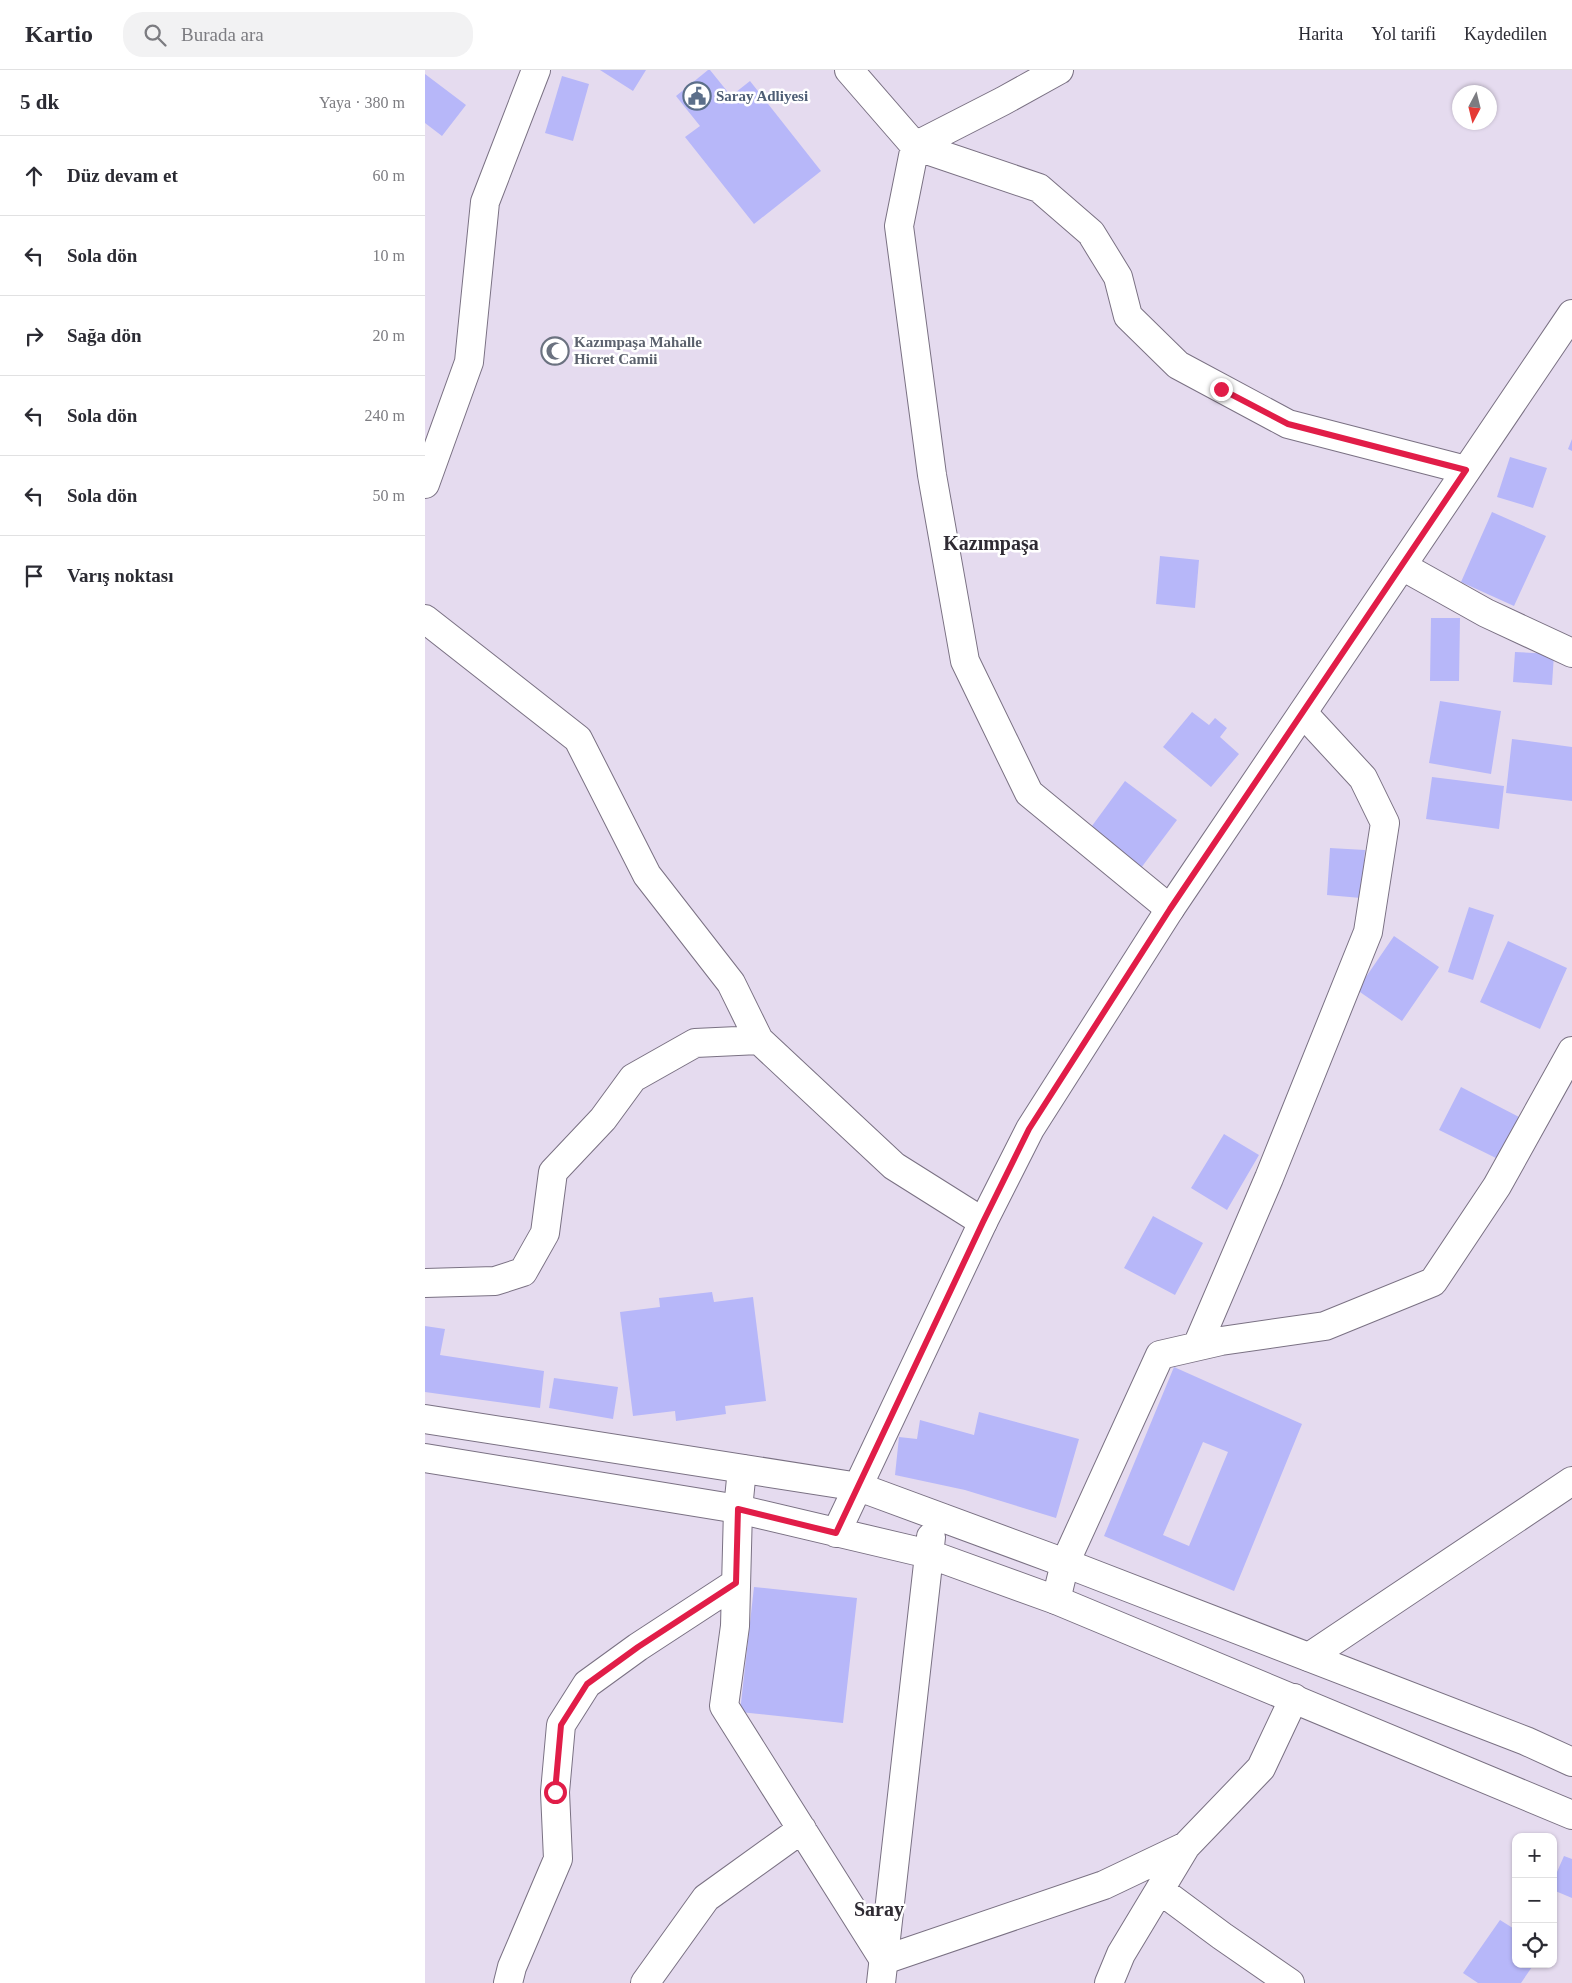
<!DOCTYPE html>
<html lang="tr">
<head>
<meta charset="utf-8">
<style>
  body { margin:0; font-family:Georgia,serif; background:#f2f2f3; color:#2b2b33 }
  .controls { position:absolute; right:15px; bottom:15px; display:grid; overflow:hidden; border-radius:10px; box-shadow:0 1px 4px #0004 }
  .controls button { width:45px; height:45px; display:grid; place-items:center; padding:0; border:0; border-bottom:1px solid #e1e1e2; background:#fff; color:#2b2b33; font:25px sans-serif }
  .compass { position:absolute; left:1027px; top:15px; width:45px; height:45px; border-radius:50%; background:#fff; box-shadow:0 1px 4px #0004; rotate:187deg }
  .stop { position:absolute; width:15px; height:15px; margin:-11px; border:4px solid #e11d48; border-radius:50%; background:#fff }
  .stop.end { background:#e11d48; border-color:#fff; box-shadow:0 1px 5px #0008 }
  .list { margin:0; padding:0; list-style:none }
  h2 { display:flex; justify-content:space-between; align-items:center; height:65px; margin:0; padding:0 20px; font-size:21px }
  h2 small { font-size:16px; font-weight:400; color:#7c7c81 }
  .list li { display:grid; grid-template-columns:32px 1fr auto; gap:15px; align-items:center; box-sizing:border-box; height:80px; padding:0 20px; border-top:1px solid #e1e1e2 }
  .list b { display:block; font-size:19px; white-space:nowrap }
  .list em { font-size:16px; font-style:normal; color:#7c7c81 }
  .icon { flex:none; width:28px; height:28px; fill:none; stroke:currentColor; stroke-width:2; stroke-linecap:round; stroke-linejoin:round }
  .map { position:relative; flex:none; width:1147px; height:1913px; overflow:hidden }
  header { display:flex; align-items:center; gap:30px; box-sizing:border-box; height:70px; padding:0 25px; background:#fff; border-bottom:1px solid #e1e1e2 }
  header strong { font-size:24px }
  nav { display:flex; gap:28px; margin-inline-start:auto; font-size:18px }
  .search { width:350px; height:45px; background:#f2f2f3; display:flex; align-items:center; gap:12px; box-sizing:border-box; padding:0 18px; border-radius:20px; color:#7c7c81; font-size:19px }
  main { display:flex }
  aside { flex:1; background:#fff }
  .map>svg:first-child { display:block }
  .building { fill:#b7b7f9; fill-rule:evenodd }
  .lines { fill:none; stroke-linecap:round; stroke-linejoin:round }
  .street-casing { stroke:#7a7183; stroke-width:30 }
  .secondary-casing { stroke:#7a7183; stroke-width:30 }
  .street { stroke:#fff; stroke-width:28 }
  .secondary { stroke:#fff; stroke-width:28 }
  .route { stroke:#e11d48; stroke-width:6 }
  .labels { text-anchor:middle; stroke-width:5; stroke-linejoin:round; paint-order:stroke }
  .service-label { font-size:15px; font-weight:bold; fill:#4e5e75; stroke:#fff; text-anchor:start }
  .worship-label { font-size:15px; font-weight:bold; fill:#5b616d; stroke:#fff; text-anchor:start }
  .district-label { font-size:20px; font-weight:bold; fill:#2f2b33; stroke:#fff }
</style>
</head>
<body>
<header>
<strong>Kartio</strong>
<div class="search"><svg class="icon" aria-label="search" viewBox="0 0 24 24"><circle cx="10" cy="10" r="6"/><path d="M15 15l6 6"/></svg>Burada ara</div>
<nav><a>Harita</a><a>Yol tarifi</a><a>Kaydedilen</a></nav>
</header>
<main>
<aside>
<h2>5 dk<small>Yaya · 380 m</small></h2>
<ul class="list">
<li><svg class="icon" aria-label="ahead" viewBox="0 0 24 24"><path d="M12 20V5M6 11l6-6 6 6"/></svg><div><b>Düz devam et</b></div><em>60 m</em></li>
<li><svg class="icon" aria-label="left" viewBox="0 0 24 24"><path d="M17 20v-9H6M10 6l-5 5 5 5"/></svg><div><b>Sola dön</b></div><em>10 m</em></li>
<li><svg class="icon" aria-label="right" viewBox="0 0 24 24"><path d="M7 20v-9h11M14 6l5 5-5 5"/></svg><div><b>Sağa dön</b></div><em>20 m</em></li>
<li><svg class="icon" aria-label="left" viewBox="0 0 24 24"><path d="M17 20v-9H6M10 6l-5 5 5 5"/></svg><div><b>Sola dön</b></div><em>240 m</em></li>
<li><svg class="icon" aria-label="left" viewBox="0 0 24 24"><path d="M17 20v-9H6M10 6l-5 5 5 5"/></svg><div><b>Sola dön</b></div><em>50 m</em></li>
<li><svg class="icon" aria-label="arrive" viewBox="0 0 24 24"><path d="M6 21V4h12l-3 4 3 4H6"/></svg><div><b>Varış noktası</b></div></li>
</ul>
</aside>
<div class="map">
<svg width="1147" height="1913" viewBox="0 0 1147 1913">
  <rect width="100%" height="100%" fill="#e5dbef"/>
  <path class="building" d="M175,0H221L208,21Z
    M283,0H285L306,26L325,11L396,101L329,154L260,67L275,56L251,26Z
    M0,4L41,35L17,66L0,53Z
    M137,6L164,14L148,71L120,63Z
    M1147,369V381L1143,379Z
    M1085,387L1122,398L1108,438L1072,427Z
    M1067,442L1121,466L1089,536L1036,512Z
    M735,486L774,490L770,538L731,534Z
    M1006,548H1035L1034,611H1005Z
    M1090,582L1129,584L1127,615L1088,612Z
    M1015,631L1076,641L1066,704L1004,693Z
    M767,642L784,655L790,648L802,658L795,667L814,684L786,717L738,677Z
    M1087,669L1147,677V731L1081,723Z
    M1007,707L1079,716L1074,759L1001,749Z
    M700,711L752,750L716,798L664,760Z
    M905,778L940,780L936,828L902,825Z
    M1044,837L1069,845L1048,910L1023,902Z
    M969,866L1014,897L977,951L932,920Z
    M1083,871L1142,898L1115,959L1055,932Z
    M1036,1017L1096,1048L1075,1090L1014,1060Z
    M799,1064L834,1085L802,1140L766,1118Z
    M728,1146L778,1173L750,1225L699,1198Z
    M287,1222L289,1232L328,1227L341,1331L300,1336L301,1344L251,1351L250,1341L208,1346L195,1242L235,1237L234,1228Z
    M0,1256L20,1259L15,1285L119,1301L115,1338L0,1322Z
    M749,1297L877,1354L809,1521L679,1466ZM778,1372L803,1382L764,1476L738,1465Z
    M129,1308L193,1317L188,1349L124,1338Z
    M554,1342L654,1369L631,1448L540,1420L470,1405L474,1367L492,1369L495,1350L549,1365Z
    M329,1517L432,1528L418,1653L315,1642Z
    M1139,1786L1147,1789V1828L1128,1820V1811Z
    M1075,1850L1091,1860V1894H1109L1096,1913H1053L1038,1903Z"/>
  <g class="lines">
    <g class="street-casing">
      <path id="street" d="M424,0L490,76L474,156L507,405L540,591L604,723L745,839
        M490,76L614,118L666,163L693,207L703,246L753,295L863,354L1041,400
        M490,76L578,31L634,0
        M0,414L44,292L60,132L111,0
        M977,496L1061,543L1147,583
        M0,549L153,669L222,805L306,913L334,970L469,1096L558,1152
        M0,1213L70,1211L98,1202L120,1163L128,1102L178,1049L208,1008L270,973L334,970
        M772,1276L844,1108L943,862L960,753L938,708L878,643
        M317,1399L313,1439L310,1556L299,1636L459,1890L679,1815L761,1776
        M631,1530L640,1493L735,1285L796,1271L900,1256L1008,1212L1072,1116L1147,981
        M884,1587L1147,1411
        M735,1820L797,1866L865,1913
        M83,1913L87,1897L133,1789L130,1722L136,1655L162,1614L213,1577L311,1513
        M220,1913L281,1828L377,1759
        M684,1913L696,1884L761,1776L836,1698L869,1628"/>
    </g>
    <g class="secondary-casing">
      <path id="secondary" d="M0,1349L434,1417L640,1493L1101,1671L1147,1692
        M0,1388L313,1439L504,1484L631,1530L1147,1745
        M411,1463L558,1152L605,1059L745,839L1147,244
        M456,1913L506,1467"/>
    </g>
    <use href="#street" class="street"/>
    <use href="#secondary" class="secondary"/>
  </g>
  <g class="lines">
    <path class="route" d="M130,1722L136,1655L162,1614L213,1577L311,1513L313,1439L411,1463L558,1152L604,1059L745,839L1041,400L863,354L796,319"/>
  </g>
  <defs>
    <g id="civic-ring" transform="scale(1.4375)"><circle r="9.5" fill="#fff" stroke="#5c6f8a" stroke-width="1.5"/><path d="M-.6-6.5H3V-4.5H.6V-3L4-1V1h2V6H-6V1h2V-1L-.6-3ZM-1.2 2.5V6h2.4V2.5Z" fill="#5c6f8a"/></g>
    <g id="mosque-ring" transform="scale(1.4375)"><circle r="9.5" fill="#fff" stroke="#6b7280" stroke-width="1.5"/><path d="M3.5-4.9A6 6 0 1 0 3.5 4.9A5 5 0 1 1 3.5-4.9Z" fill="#6b7280"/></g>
  </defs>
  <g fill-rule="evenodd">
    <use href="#civic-ring" x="272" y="26"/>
    <use href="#mosque-ring" x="130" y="281"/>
  </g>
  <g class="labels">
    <g class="service-label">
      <text x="291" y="31">Saray Adliyesi</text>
    </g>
    <g class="worship-label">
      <text x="149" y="277">Kazımpaşa Mahalle<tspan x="149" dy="17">Hicret Camii</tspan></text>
    </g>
    <g class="district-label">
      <text x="566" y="480">Kazımpaşa</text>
      <text x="454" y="1846">Saray</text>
    </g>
  </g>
</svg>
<div class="controls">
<button>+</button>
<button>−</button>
<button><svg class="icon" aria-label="locate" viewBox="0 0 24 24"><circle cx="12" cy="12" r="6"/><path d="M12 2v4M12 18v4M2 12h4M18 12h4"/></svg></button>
</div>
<svg class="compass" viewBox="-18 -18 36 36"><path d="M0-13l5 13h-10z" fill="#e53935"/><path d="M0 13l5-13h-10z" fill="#7c7c81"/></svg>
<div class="stop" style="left:130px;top:1722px"></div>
<div class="stop end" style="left:796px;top:319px"></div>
</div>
</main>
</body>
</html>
